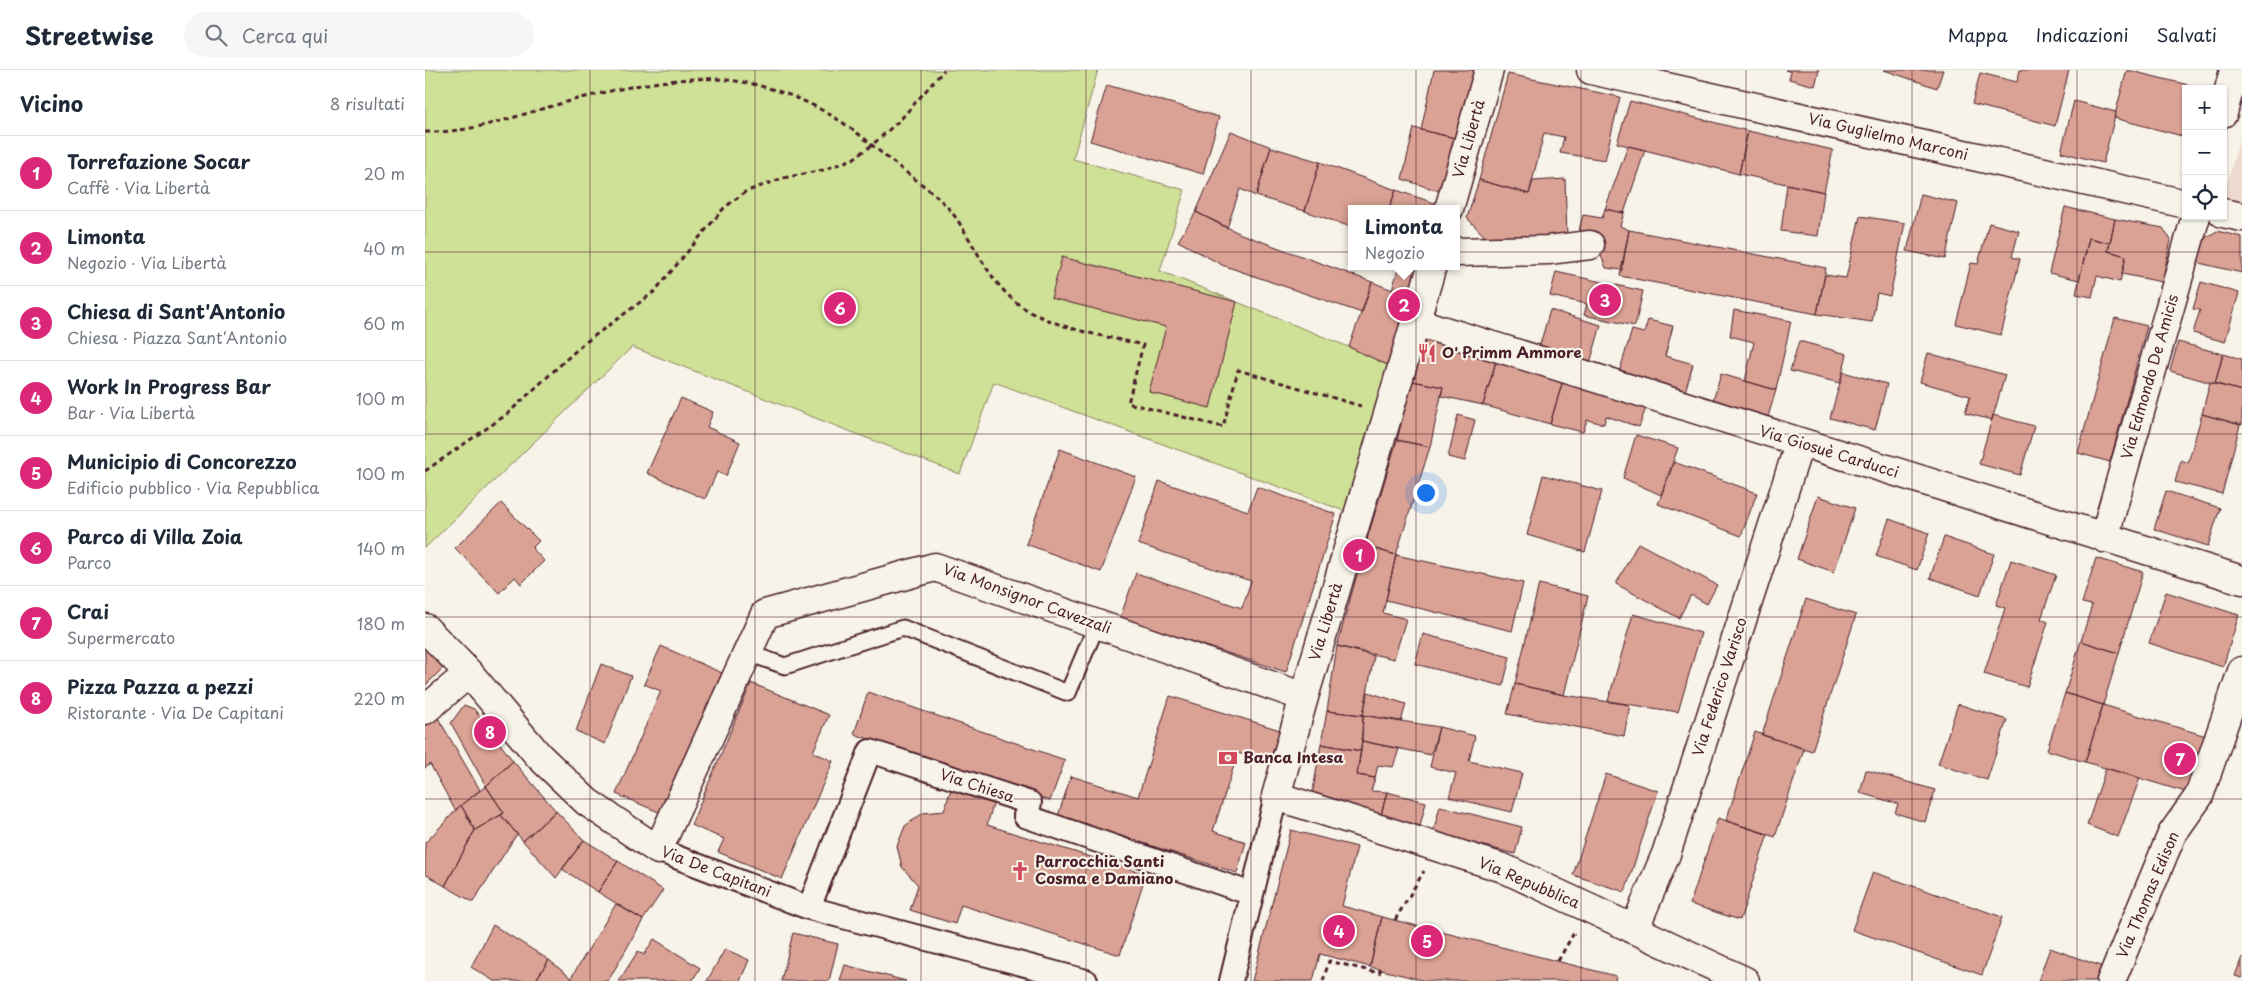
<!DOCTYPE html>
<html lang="it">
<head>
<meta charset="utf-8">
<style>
  body { margin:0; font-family:"Playpen Sans",sans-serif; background:#f6f6f7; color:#1f2937 }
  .controls { position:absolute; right:15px; top:15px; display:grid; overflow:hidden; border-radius:0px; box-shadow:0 1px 4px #0004 }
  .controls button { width:45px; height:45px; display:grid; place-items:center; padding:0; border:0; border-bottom:1px solid #e0e1e3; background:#fff; color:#1f2937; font:25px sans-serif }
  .you { position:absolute; left:1000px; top:422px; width:18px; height:18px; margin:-12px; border:4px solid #fff; border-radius:50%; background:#1a73e8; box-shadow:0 0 0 8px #1a73e833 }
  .badge { display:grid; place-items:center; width:32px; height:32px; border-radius:50%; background:#db2777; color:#fff; font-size:16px; font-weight:700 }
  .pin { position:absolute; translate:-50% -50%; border:2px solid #fff; box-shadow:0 1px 5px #0006 }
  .popup { position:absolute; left:923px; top:135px; width:112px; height:65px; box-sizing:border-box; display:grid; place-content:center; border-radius:0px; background:#fff; filter:drop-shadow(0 1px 4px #0005); font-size:16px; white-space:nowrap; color:#747a83 }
  .popup b { font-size:19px; color:#1f2937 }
  .popup::after { content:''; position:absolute; left:50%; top:100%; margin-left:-10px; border:10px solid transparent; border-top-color:#fff }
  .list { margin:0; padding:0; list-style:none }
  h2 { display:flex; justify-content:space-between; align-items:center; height:65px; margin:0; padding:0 20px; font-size:21px }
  h2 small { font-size:16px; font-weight:400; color:#747a83 }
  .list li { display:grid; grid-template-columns:32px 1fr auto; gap:15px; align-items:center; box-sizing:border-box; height:75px; padding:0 20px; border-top:1px solid #e0e1e3 }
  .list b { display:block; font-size:19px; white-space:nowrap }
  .list p { margin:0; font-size:16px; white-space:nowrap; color:#747a83 }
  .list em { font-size:16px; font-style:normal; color:#747a83 }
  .icon { flex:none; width:28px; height:28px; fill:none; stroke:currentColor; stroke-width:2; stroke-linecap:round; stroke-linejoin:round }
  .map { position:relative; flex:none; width:1817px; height:911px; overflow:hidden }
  header { display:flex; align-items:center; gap:30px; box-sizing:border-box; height:70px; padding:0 25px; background:#fff; border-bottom:1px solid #e0e1e3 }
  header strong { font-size:24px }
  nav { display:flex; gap:28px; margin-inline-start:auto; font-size:18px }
  .search { width:350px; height:45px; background:#f6f6f7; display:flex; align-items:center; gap:12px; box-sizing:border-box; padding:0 18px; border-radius:28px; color:#747a83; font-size:19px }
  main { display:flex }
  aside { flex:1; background:#fff }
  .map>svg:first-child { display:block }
  .built { fill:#eedbcf }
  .green { fill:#cfe196; stroke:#8c8060 }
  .building { fill:#daa294; stroke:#4a1f2b }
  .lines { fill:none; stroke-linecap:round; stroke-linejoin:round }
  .service-casing { stroke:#4a1f2b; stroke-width:19 }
  .pedestrian-casing { stroke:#4a1f2b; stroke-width:26 }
  .minor-casing { stroke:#4a1f2b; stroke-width:31 }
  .path { stroke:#4a1f2b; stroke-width:3; stroke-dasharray:5 4; stroke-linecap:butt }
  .service { stroke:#f7f3e8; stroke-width:15 }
  .pedestrian { stroke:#f7f3e8; stroke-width:22 }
  .minor { stroke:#f7f3e8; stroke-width:28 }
  .grid { fill:none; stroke:#4a1f2b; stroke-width:1; stroke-opacity:0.55 }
  .labels { text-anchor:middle; stroke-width:4.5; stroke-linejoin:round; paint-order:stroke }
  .street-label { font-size:15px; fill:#4a1f2b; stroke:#f7f3e8 }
  .poi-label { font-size:15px; font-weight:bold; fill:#4a1f2b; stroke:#f7f3e8; text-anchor:start }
</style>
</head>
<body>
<header>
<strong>Streetwise</strong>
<div class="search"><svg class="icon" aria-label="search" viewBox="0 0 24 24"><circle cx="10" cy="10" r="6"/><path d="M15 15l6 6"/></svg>Cerca qui</div>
<nav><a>Mappa</a><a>Indicazioni</a><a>Salvati</a></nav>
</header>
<main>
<aside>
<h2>Vicino<small>8 risultati</small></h2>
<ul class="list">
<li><span class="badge">1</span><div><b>Torrefazione Socar</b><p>Caffè · Via Libertà</p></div><em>20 m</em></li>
<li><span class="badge">2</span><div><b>Limonta</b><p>Negozio · Via Libertà</p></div><em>40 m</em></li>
<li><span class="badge">3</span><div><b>Chiesa di Sant'Antonio</b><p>Chiesa · Piazza Sant'Antonio</p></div><em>60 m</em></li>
<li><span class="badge">4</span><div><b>Work In Progress Bar</b><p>Bar · Via Libertà</p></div><em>100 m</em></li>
<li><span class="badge">5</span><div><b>Municipio di Concorezzo</b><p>Edificio pubblico · Via Repubblica</p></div><em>100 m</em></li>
<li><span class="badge">6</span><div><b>Parco di Villa Zoia</b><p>Parco</p></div><em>140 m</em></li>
<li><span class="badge">7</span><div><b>Crai</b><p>Supermercato</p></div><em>180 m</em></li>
<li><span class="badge">8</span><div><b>Pizza Pazza a pezzi</b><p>Ristorante · Via De Capitani</p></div><em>220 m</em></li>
</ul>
</aside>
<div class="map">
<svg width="1817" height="911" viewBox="0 0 1817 911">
  <rect width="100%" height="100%" fill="#f7f3e8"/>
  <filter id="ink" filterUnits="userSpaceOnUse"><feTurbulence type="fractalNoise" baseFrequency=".02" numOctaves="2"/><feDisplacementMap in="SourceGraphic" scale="10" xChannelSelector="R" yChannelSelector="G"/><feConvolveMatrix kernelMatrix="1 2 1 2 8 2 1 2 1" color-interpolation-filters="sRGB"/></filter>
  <g filter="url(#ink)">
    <path class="built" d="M1817,60V133L1798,128Z"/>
    <path class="green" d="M0,0H673L648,89L760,120L735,201L924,277L969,298L925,443L569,312L535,404L207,277L0,478Z"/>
    <path class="building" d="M1009,0H1054L1038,70L996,60Z
      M1360,0H1394L1390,16L1364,9L1366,2Z
      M1459,0H1518L1512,18Z
      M1595,0H1644L1630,56L1547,34L1555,3L1592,12Z
      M1702,0L1780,19H1761V67L1689,48Z
      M1083,4L1195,27L1180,90L1135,83L1139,67L1119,63L1104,124L1054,110Z
      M682,15L794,47L778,104L665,71Z
      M1205,31L1323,61L1314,104L1192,73Z
      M1649,31L1691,42L1678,93L1636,82Z
      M989,58L1038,70L1023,124L977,109Z
      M806,61L846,77L831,126L815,119L802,158L771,142Z
      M1323,61L1408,80L1399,122L1314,104Z
      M1203,76L1220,80L1199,143L1180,139Z
      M846,77L895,92L880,141L831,126Z
      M895,92L971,120L964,139H926V157L880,141Z
      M1140,109L1142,167L1065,172L1042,148L1054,110L1104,124L1108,111Z
      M1362,114L1399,122L1393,166L1356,161Z
      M971,120L1018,136V139H964Z
      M1496,124L1533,133L1520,189L1482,181Z
      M1640,137L1690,149L1685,173L1664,168L1654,210L1624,203Z
      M1180,139L1199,143L1195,156L1204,160L1197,200L1181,198L1169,168H1152L1158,145L1177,148Z
      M771,142L816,164L947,212L937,243L797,195L753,171Z
      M1435,146L1480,153L1465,226L1452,223L1447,252L1392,244L1400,205L1421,208Z
      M1690,149L1738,158L1746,170L1737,212L1697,204L1701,186L1683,181Z
      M1564,153L1594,161L1587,187L1595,189L1576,265L1531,254L1546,193L1553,194Z
      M1204,160L1401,198L1392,244L1195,206Z
      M1792,161L1817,167V203L1770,192L1775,171Z
      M1664,168L1685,173L1683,181L1701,186L1695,212L1672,206L1667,227L1651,224Z
      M637,187L812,232L785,338L724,322L741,257L626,228Z
      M974,196H1001L991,229L967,220Z
      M1131,202L1218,221L1210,256L1159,245L1162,234L1125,226Z
      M947,212L991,229L969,298L924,277Z
      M1776,212L1814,223L1800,272L1768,263L1775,240L1768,239Z
      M1125,240L1176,255L1165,293L1114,278Z
      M1309,240L1366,251L1351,320L1320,311L1329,272L1305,266Z
      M1690,248L1722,256L1685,392L1653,383Z
      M1223,250L1248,256L1240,286L1268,294L1260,322L1194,303L1207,260L1219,263Z
      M997,268L1072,288L1058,335L1016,326L1018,317L987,311Z
      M1374,271L1422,284L1415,313L1365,301Z
      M1753,272L1798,284L1790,314L1745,301Z
      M1503,283L1580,305L1567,350L1540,343L1545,326L1495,312Z
      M1798,284L1817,289V321L1790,314Z
      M1072,288L1139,307L1125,354L1058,335Z
      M1418,302L1462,314L1450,360L1405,348Z
      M1296,304L1351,320L1342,350L1287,334Z
      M1139,307L1222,335L1214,357L1181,346L1179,354L1162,350L1158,362L1125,354Z
      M987,311L1018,317L1005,377L972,370Z
      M1785,312L1817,321V355L1777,344Z
      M256,328L288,342L282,357L315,372L301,406L292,402L280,429L222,403Z
      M1777,344L1815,355L1797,424L1750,412L1756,390L1763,393Z
      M1033,345L1050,350L1040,391L1023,387Z
      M1568,345L1609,356L1595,405L1554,394Z
      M1211,365L1253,378L1236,425L1198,408Z
      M972,370L1005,377L971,485L940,476Z
      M635,379L711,407L676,502L601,474Z
      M1249,392L1332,423L1316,466L1233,434Z
      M1118,405L1177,421L1160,482L1102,465Z
      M734,411L823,441L832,417L911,444L861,602L695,548L711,503L817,538L826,511L713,474Z
      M1741,421L1795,438L1783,476L1729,459Z
      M1393,426L1430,438L1409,502L1372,489Z
      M76,433L114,471L107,478L119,491L96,514L90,507L74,523L30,478Z
      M1464,449L1504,463L1492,500L1451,486Z
      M1519,467L1569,484L1555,525L1505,508Z
      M1213,473L1292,515L1282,534L1266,525L1254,548L1191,514Z
      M940,476L971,485L958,543L981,549L969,589L912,576Z
      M971,485L1098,513L1087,561L961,530Z
      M1671,488L1718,502L1694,583L1656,571L1667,535L1657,533Z
      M1586,490L1631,505L1616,549L1623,552L1602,617L1559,604L1580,538L1571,535Z
      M1114,514L1163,526L1139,625L1090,614Z
      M1741,522L1814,545L1798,597L1724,573Z
      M1381,529L1431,545L1387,681L1337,665Z
      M1208,544L1276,563L1253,642L1183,631Z
      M998,564L1085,587L1078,616L990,594Z
      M1656,571L1694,583L1678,635L1640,623Z
      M236,576L297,603L236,743L191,724L236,621L219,614Z
      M912,576L949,586L938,645L902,641Z
      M0,578L18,598L0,616Z
      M176,594L206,606L180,674L151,661Z
      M326,613L404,645L388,682L408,691L357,809L293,782L299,769L266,755Z
      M1090,614L1139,625L1205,635L1199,666L1082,644Z
      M443,622L640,690L625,731L429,664Z
      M943,622L981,634L976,652L938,645Z
      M1640,623L1678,635L1660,692L1622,680Z
      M745,626L855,660L844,693L813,683L788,761L821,772L812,803L633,746L646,706L713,727Z
      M1533,634L1582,650L1562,710L1513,694Z
      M39,635L49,639L88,691L61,716L26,653Z
      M1678,635L1781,666L1764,723L1660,692Z
      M902,641L938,645L936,681L896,674Z
      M938,645L1014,657L1006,685L937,671Z
      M12,646L55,720L30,740L5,694L0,698V656Z
      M1014,657L1050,666L1044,691L1097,703L1087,742L1024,727L1031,703L1005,697Z
      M1330,662L1379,679L1350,767L1301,751Z
      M937,671L974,679L968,697L953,695L950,708L932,705Z
      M896,674L936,681L932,705L950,708L946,721L962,722L956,745L887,726Z
      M88,691L131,741L98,771L76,745L79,743L61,716Z
      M1681,698L1715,708L1693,767L1662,755Z
      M1441,700L1510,720L1500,752L1470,743L1473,734L1435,723Z
      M1181,704L1233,721L1200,822L1148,805Z
      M61,716L79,743L50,760L36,735Z
      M526,719L569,732L562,755L721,804L695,885L536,835L530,854L485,840L493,815L477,797L472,776L480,756L498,743L519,741Z
      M962,722L1001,732L995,756L956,745Z
      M36,735L50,760L20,816L0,804V773Z
      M1015,736L1097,757L1090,784L1008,763Z
      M131,741L159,770L131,808L98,771Z
      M76,745L92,764L48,832L20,816L50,760Z
      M1293,748L1343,764L1315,850L1265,834Z
      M866,760L932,777L917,836L957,847L945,897L895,884L888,911H827Z
      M159,770L193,791L173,822L137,799Z
      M193,791L238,820L218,850L173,822Z
      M1448,802L1577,847L1557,905L1427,860Z
      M191,834L218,850L183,911H150L146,908Z
      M957,847L1191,906L1190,911H1001L945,897Z
      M68,855L124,890L110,911H69L46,897Z
      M368,863L413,874L404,911H356Z
      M229,869L275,898L267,911H194L213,881L219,885Z
      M1625,878L1681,898L1676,911H1613Z
      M300,879L324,890L315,911H282Z
      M1817,887V908L1810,906Z
      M124,890L146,908L150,911H110Z
      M420,895L481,911H415Z"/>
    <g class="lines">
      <g class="service-casing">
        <path id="service" d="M323,583L360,596L478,558L643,623L672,554"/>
      </g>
      <g class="pedestrian-casing">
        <path id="pedestrian" d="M233,780L384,838L661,911
          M384,838L445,681L605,733L600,746L827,824
          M806,911L851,726"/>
      </g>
      <g class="minor-casing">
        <path id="minor" d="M1166,0L1761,134
          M1798,43L1809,0
          M1024,139L1064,0
          M1798,143L1817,147
          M1032,182L1123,180L1165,175
          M1007,196L879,627L851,726L1078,798L1320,911
          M991,252L1817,510
          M1679,468L1771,146
          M0,558L44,603L114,686L162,732L233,780L340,544L510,497L879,627
          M0,640L44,603
          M1209,860L1241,784L1375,372
          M1686,911L1747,764L1774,726L1817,601"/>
      </g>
      <path class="path" d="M0,62C44,63 79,50 120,38C176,22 254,2 311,11C350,17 388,32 421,55C438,66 453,81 469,93C490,110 515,125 531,148C553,180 568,221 604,241C638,260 680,266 718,275L703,333L798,357L813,300L936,336
        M0,401L81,345L157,275L229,222L299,138L320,122L358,108L398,100L428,89L447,75L476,49L519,0
        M970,850L999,801
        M1133,891L1150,861
        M898,911L904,891L954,903L956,899"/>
      <use href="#service" class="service"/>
      <use href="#pedestrian" class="pedestrian"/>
      <use href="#minor" class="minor"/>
    </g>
  </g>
  <path class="grid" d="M165,0V911M330,0V911M496,0V911M661,0V911M826,0V911M991,0V911M1156,0V911M1321,0V911M1487,0V911M1652,0V911M0,182H1817M0,364H1817M0,547H1817M0,729H1817"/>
  <defs>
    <g id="restaurant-bare" transform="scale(1.5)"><path d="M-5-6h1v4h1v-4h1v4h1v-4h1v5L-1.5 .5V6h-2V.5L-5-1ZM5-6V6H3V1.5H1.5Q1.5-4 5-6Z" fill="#d1495b" stroke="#f7f3e8" stroke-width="2.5" paint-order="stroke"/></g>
    <g id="bank-bare" transform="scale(1.5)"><path d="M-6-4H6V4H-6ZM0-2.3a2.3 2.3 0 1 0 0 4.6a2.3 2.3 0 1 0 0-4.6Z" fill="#d1495b" stroke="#f7f3e8" stroke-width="2.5" paint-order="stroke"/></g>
    <g id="church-bare" transform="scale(1.5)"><path d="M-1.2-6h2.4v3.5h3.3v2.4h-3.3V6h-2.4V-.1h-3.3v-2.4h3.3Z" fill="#d1495b" stroke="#f7f3e8" stroke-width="2.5" paint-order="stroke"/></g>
  </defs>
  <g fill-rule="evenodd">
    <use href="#restaurant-bare" x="1002" y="283"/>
    <use href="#bank-bare" x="803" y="688"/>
    <use href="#church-bare" x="595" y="801"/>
  </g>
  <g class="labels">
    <g class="street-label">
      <text transform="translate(1463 67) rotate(13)" y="5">Via Guglielmo Marconi</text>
      <text transform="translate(1044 69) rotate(-74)" y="5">Via Libertà</text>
      <text transform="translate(1725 307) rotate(-74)" y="5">Via Edmondo De Amicis</text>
      <text transform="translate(1404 382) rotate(17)" y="5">Via Giosuè Carducci</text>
      <text transform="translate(602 529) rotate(20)" y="5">Via Monsignor Cavezzali</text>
      <text transform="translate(901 552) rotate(-73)" y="5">Via Libertà</text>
      <text transform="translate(1295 617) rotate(-72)" y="5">Via Federico Varisco</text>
      <text transform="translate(552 716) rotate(18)" y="5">Via Chiesa</text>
      <text transform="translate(291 802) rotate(21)" y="5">Via De Capitani</text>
      <text transform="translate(1104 813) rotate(23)" y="5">Via Repubblica</text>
      <text transform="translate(1723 825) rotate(-67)" y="5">Via Thomas Edison</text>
    </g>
    <g class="poi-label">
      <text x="1017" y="288">O' Primm Ammore</text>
      <text x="818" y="693">Banca Intesa</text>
      <text x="610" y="797">Parrocchia Santi<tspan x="610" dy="17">Cosma e Damiano</tspan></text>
    </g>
  </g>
</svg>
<div class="controls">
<button>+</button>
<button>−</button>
<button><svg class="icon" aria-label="locate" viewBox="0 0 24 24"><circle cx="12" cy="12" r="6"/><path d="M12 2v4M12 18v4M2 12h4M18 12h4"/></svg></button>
</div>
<div class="you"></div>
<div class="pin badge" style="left:934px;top:485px">1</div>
<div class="pin badge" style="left:979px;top:235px">2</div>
<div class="popup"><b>Limonta</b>Negozio</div>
<div class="pin badge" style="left:1180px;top:230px">3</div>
<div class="pin badge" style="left:914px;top:861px">4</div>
<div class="pin badge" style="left:1002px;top:871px">5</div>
<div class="pin badge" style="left:415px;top:238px">6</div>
<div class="pin badge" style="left:1755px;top:689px">7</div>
<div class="pin badge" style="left:65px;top:662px">8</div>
</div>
</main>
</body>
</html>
